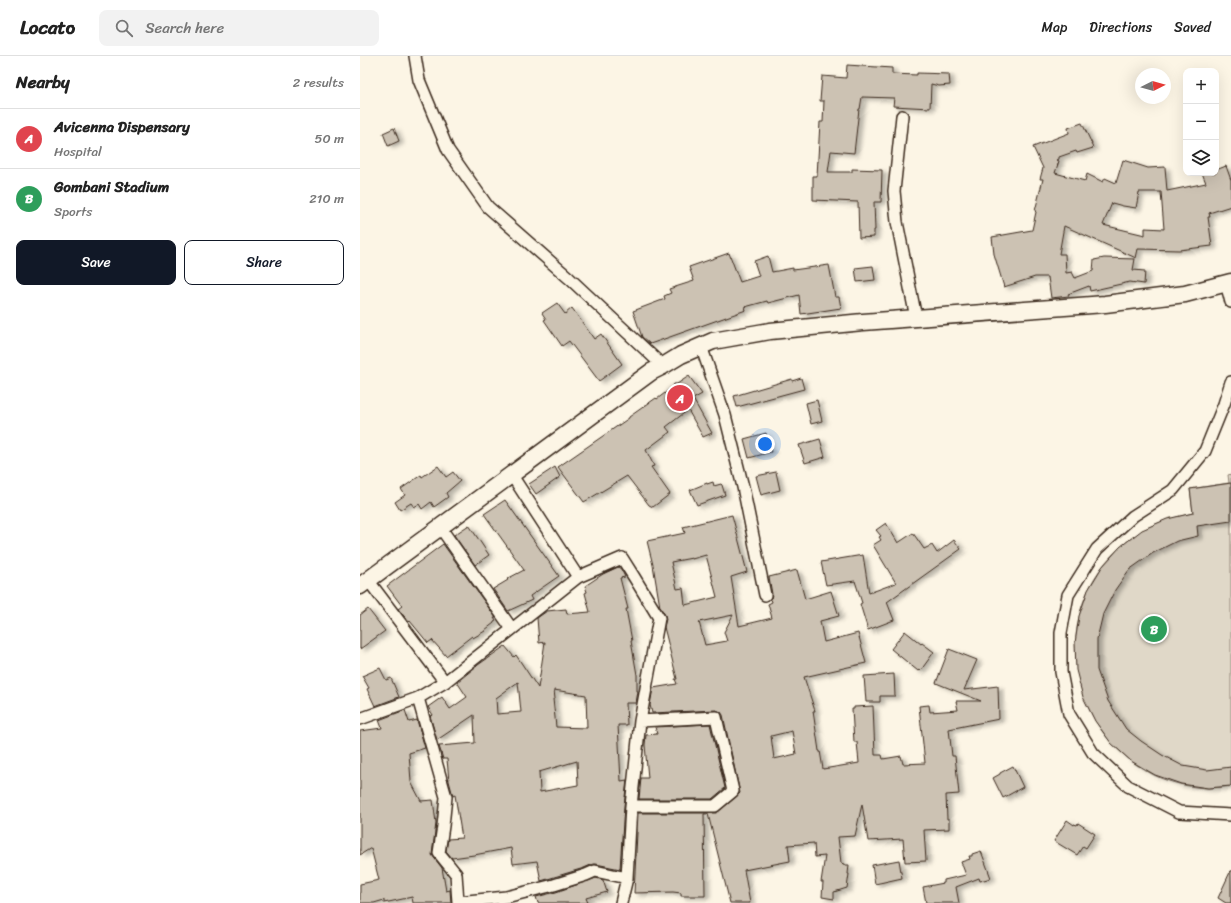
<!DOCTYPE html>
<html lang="en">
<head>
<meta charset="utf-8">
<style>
  body { margin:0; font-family:Sriracha,sans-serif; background:#f2f2f2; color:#222 }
  .controls { position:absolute; right:12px; top:12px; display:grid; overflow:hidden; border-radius:8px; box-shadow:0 4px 16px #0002 }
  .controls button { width:36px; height:36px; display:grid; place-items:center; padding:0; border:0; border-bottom:1px solid #e0e0e0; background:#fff; color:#222; font:20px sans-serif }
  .compass { position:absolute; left:775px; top:12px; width:36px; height:36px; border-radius:50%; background:#fff; box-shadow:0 4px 16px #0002; rotate:84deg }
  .you { position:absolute; left:405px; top:388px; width:14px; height:14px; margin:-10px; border:3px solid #fff; border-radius:50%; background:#1a73e8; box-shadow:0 0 0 6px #1a73e833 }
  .badge { display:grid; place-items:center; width:26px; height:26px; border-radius:50%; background:#111827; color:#fff; font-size:13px; font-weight:700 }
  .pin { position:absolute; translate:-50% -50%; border:2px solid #fff; box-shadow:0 1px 4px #0006 }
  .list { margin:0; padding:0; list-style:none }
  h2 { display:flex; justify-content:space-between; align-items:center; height:52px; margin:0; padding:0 16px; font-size:17px }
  h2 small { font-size:13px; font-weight:400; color:#767676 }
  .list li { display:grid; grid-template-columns:26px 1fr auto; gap:12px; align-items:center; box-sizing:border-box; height:60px; padding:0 16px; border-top:1px solid #e0e0e0 }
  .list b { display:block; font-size:15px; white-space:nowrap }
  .list p { margin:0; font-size:13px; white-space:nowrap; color:#767676 }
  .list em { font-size:13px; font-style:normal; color:#767676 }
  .actions { display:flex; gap:8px; padding:12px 16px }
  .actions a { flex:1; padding:9px 0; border:1px solid #111827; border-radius:8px; text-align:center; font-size:14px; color:#111827 }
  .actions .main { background:#111827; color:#fff }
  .icon { flex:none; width:22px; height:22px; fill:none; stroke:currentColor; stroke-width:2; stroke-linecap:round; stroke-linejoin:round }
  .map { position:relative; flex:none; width:871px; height:847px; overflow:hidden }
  header { display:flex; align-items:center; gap:24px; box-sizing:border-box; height:56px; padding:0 20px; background:#fff; border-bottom:1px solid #e0e0e0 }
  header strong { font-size:19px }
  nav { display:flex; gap:22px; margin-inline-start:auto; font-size:14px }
  .search { width:280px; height:36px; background:#f2f2f2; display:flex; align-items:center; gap:10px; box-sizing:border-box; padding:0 14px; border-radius:8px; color:#767676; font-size:15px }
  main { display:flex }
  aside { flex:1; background:#fff }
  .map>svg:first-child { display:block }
  .green { fill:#e0d8c8; stroke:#8e8173 }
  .building { fill:#ccc2b3; stroke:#3b2a1e; fill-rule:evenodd; filter:url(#shadow) }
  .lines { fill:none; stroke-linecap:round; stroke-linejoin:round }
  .street-casing { stroke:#3b2a1e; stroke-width:14 }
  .secondary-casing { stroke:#3b2a1e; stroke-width:19 }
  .street { stroke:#fcf5e5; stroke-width:11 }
  .secondary { stroke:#fcf5e5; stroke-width:16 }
</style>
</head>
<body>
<header>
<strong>Locato</strong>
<div class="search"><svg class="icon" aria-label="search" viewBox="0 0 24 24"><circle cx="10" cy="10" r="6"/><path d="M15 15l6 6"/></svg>Search here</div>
<nav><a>Map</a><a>Directions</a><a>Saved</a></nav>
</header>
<main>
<aside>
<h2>Nearby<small>2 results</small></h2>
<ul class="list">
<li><span class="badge" style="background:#e0444e">A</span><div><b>Avicenna Dispensary</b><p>Hospital</p></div><em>50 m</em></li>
<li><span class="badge" style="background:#2e9e5b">B</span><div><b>Gombani Stadium</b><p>Sports</p></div><em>210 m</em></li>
</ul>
<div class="actions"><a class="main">Save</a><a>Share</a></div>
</aside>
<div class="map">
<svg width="871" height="847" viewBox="0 0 871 847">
  <defs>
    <filter id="shadow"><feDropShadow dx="4.5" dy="2.5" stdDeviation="2" flood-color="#0004"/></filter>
  </defs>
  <rect width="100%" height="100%" fill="#fcf5e5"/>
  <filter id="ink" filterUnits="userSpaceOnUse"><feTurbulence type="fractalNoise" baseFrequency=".025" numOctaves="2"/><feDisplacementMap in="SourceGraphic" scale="8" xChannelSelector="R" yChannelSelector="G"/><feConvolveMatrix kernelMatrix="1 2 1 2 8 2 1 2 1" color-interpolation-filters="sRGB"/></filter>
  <g filter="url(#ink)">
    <path class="green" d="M871,418V730C863,731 855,732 847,732C829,731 810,727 794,719C696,670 687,532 782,475C798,465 816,461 833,457L830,433L869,427L868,419Z"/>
    <path class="building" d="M487,9L532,12V18L557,19V17L589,18L590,29L579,30L571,28L570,52L533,50L534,42L502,41L500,53H499L494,97L471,95L468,116H492V113L522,114L521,146H514L515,174H514V181L499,182L498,146L453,144V120H457L460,66H463L464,45H460L462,20L486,22Z
      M722,67L732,88H731L733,92L717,97L716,95L699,101V103L697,104L699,105L695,117L725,125L727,118L743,126L745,122L756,127L763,104L788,112L805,111L807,135L846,127L842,117H856V114L866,110L871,124V150L849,157L850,161H848L852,190L819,194L778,193L776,202L704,170L699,198H705L706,217L712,216L715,222L733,215L734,204L744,202L775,203L773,214L785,215L784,228L770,226L730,235L729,230L708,238L709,240L691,242L688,221H675L644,231L634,198L632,181L672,174L676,156L675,155L683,123H680L683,112L673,91L709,77L708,72ZM779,136H801L804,173L785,172V179L743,169L752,147L763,150L776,152Z
      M34,72L39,85L28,90L23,77Z
      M369,197L380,226L399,220L394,205L408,200L412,216L433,212V214L469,209L475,241H479L481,252L441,258L439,239L408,247L407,245L385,251L386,254L290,288L282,281L273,255L305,243L304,240L311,237L309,233L334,225L329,211Z
      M513,210L515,224L497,226L495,212Z
      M197,247L205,258L212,252L234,283L241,278L262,308L239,325L209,285L202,290L184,264L186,263L182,257Z
      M329,320L342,338L333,343L352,377L343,381L328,354L306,371L310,376L286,394L294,410L291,411L310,438L293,451L289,449L267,420L224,446L198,411L269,362V361L296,342L297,343L313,331L314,328H317Z
      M441,322L444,333L377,351L374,340L432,323V325Z
      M457,344L462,365L451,368L446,347Z
      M406,377L411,396L389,402L384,383Z
      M460,383L465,401L445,407L439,389Z
      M78,410L86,421L93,416L100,425L86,437L88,441L74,451L71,446L62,453L59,448L54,451L51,447L40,454L35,446L45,439L41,433L61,419L62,421Z
      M195,411L200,421L176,438L169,428Z
      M416,416L420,434L401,439L396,420Z
      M353,426L354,430L361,428L362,429L365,439L337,449L330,434L347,427V428Z
      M871,427V465L837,470L838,480L817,485L793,497L769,514L755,534L743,558L737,583V614L748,645L766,673L781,685L802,699L823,710L847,714L871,711V730L848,732L821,728L795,719L771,705L751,687L735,665L723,641L716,614L715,587L719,560L728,534L742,511L760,491L782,474L807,463L833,457L830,433Z
      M145,444L199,520L170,540L172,544L148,555L133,533L148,524L147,523L164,514L124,458Z
      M372,459L387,516L371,521L379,570L412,562L408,548L412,546L411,543L412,538L409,521L437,514L445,543L471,535L479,560L460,565L464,586L498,577L506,607L444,621L455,655H453L459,695H460L463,713L499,707L497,686H494L492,653H494V651L513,650L515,699H522L523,703L541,700L543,708L565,707L559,650L569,649L570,656L598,654L596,645H621L576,627L589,593L617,604L604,634L638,630L639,663L589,673L592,700H595L599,738L586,739L587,763H589V773L564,774L566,805L545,806L543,783L508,785L502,748L495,780L478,781L481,807L484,808V809H489L488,818H489L487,832L474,836V843L462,841L463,826H461L465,800L455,801L454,787L428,789L430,805L384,814L390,847H370L348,758H344L345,840H321V837L313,836L274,837L278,757H356L359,755L377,740L380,737L363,659L361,656L356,654L292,657L290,649L293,632L317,628L315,623H317L304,571L306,563L305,559L300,551L293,509L287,485L325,477L323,471ZM346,499L357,541L325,549L323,532L317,533L311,506L332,502V503ZM373,559L364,576L367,585L345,589L339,566ZM432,675L436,698L414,703L411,680Z
      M526,467L538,487L553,477L564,493L572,489L577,497L594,484L601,493L527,546L534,564L508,574L500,548L502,547L495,525L466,529L461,506L503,499L509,537L536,527L513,489L521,484L519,481L521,480L516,474Z
      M109,469L129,499L115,509L94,479Z
      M83,488L136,562H134L136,565L134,566V567L125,574V575L113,582L112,580L86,600L72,584L68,587L50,565L49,566L38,553L42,550L27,530Z
      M258,511L261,513L265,521L260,522L268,553H266L272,585H271L277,619V635H278L276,647H266L267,669H258L261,725L267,724L264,750L260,813L236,808H233L224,812L181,825L177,805L153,808L151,792L114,799L92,802L86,795L88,783L102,782L95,739L93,740L89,725L87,703H83L79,690L115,687L114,659L77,684L70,660L73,659L68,651L82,641L90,653L107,641L97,626L118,609L145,590L154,601L156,599L178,632L185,586L179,587L177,562L187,555L206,553L207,558L230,556L225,537L227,536L225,530L243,518ZM158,626L161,656L137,658L136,642ZM194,634L226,639L227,672L196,671L193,643H195ZM217,705L218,729L180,736L179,716Z
      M8,553L25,575L0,593V559Z
      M545,575L561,588L562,587L574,596L561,614L560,613L558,615L531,593Z
      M20,612L26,624L31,622L39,641L15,650L7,633L9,632L2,620Z
      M534,618L535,640H520V646H506L504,620Z
      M45,654L49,666L57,664L65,692L49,697L51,726L61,745L73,744L76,767L72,799L82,812L86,835L90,834L91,847H53L52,841L24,847V844L14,847H0V828L19,824L11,792L0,799V675L22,672L19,664Z
      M350,668L365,732L352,743H279L281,722H288L285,689L286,679L297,678L295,671Z
      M653,710L663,731L643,742L633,722L640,718V717Z
      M707,764L714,769V768L717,769L718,767L735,778L726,792L723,790L717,799L694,785Z
      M621,795L631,822L620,825L619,822L596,831L599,847H566L563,831L584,827V824L606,819L601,806L610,803L609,800H612V798Z
      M539,804L542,822L515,828L512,809Z
      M871,814V847H866L858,842Z
      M236,822L243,824L247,836L226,842L228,847H178L176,841L196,836Z"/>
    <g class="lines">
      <g class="street-casing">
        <path id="street" d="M55,0L59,24L88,94L128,151L209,222L303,310
          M542,60L534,135L537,166L556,262
          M866,227L871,246
          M341,290L365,359L383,431L405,539
          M871,326L864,348L845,395L813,434L773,460L737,493L708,539L701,577V616L709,658L733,697L768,730L819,756L871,759
          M80,471L152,573
          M8,524L85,626
          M58,642L86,741L83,770L79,797L96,818L98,846L146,841L194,829L226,819L235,815L267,822L271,750L280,665L299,562L274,521L262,502L218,521L151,418
          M0,663L58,642L85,626L218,521
          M271,750H355L373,735L356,661L280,665
          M261,847L267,822"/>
      </g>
      <g class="secondary-casing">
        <path id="secondary" d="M0,530L291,316L303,310L321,299L353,285L410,275L503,266L745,248L825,238L871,226"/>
      </g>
      <use href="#street" class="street"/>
      <use href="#secondary" class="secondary"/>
    </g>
  </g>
</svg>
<div class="controls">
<button>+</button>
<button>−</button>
<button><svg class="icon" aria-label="layers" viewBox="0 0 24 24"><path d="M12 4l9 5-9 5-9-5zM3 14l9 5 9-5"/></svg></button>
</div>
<svg class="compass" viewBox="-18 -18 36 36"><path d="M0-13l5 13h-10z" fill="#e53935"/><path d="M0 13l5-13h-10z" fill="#767676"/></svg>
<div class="you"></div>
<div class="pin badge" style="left:320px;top:342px;background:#e0444e">A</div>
<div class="pin badge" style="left:794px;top:573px;background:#2e9e5b">B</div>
</div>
</main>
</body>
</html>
